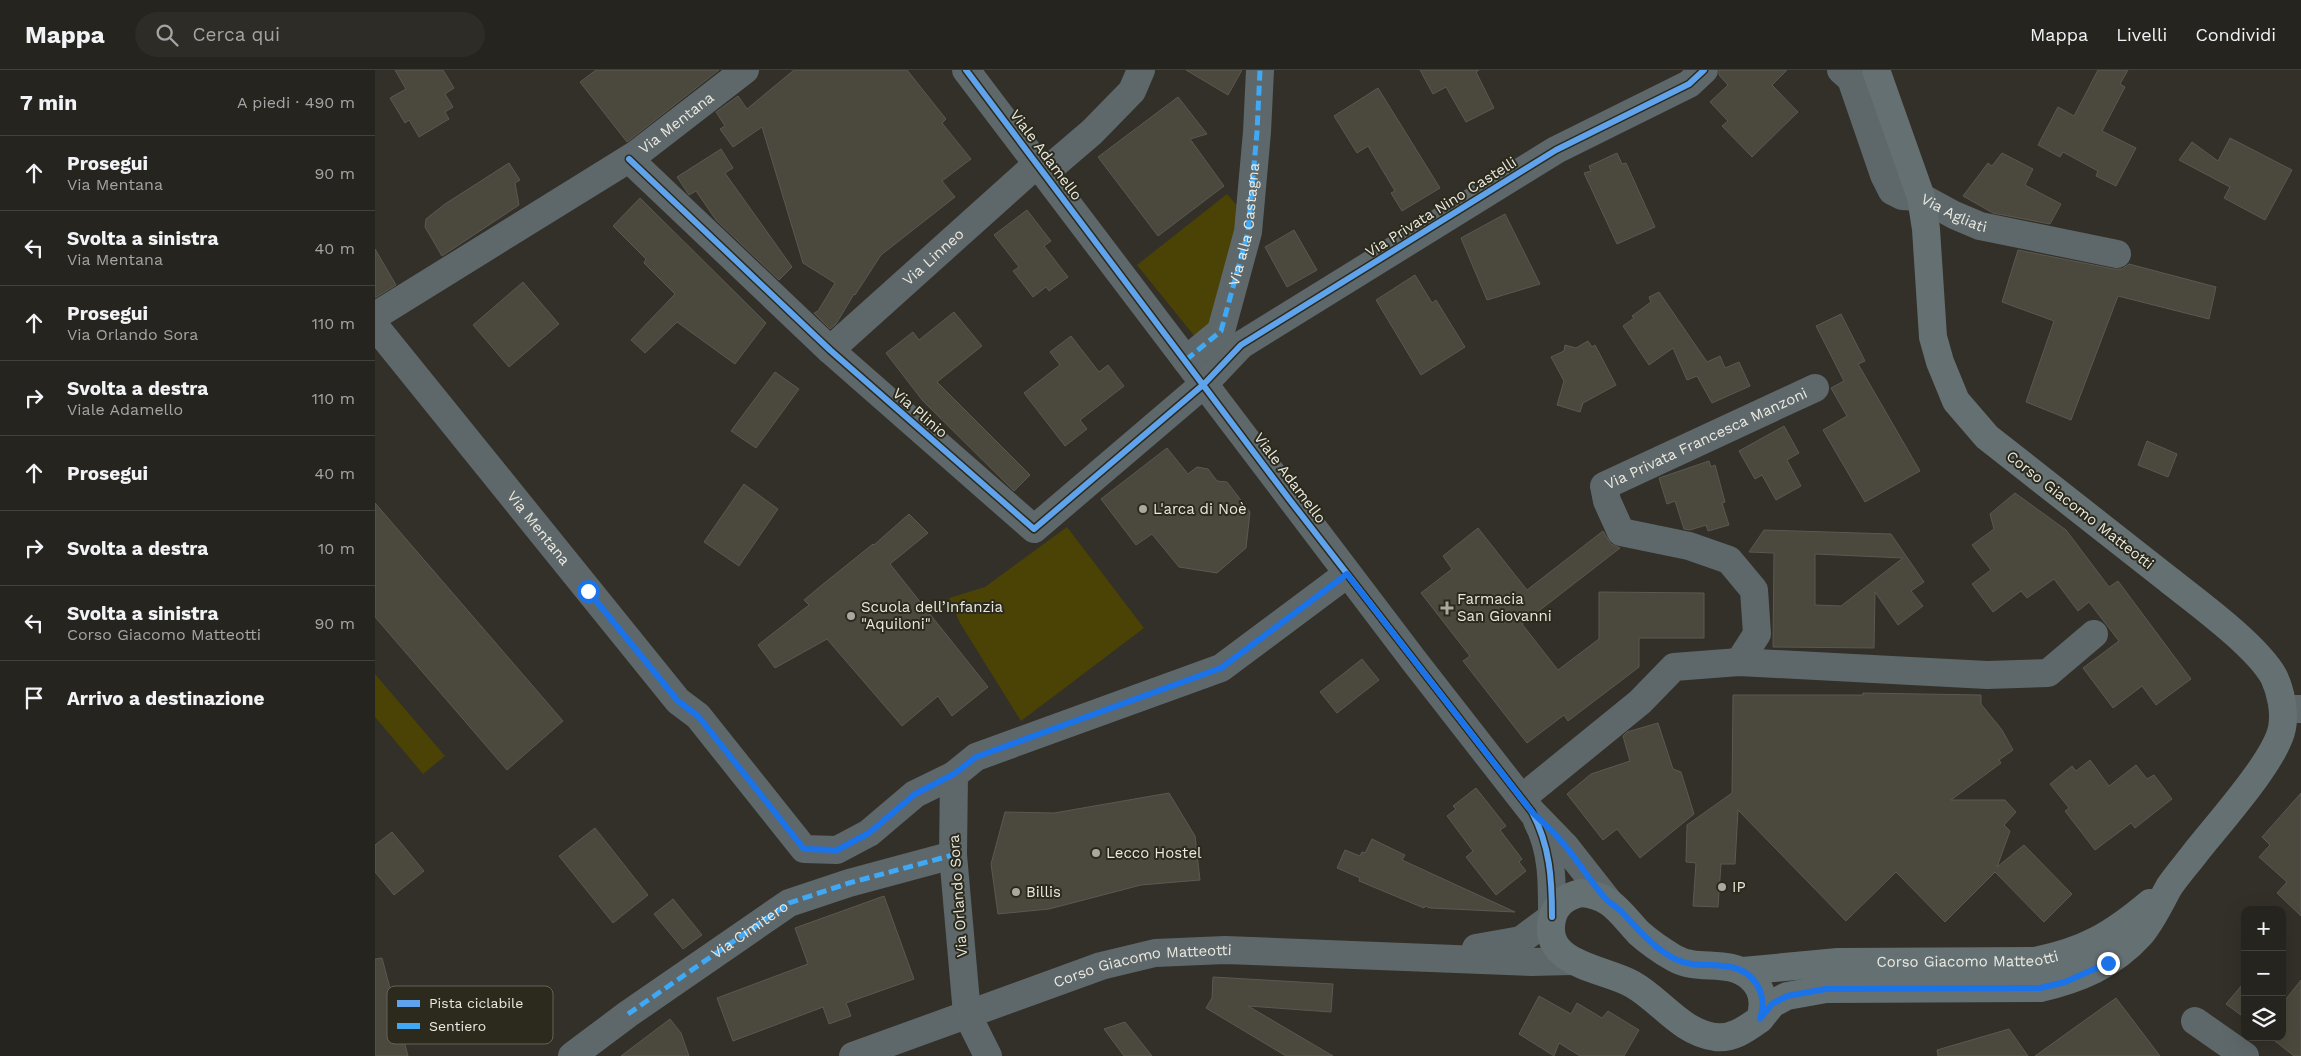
<!DOCTYPE html>
<html lang="it">
<head>
<meta charset="utf-8">
<style>
  body { margin:0; font-family:"Work Sans",sans-serif; background:#2e2c27; color:#f1f3f6 }
  .controls { position:absolute; right:15px; bottom:15px; display:grid; overflow:hidden; border-radius:10px; box-shadow:0 5px 20px #0002 }
  .controls button { width:45px; height:45px; display:grid; place-items:center; padding:0; border:0; border-bottom:1px solid #42413c; background:#26241e; color:#f1f3f6; font:25px sans-serif }
  .stop { position:absolute; width:15px; height:15px; margin:-11px; border:4px solid #1a73e8; border-radius:50%; background:#fff }
  .stop.end { background:#1a73e8; border-color:#fff; box-shadow:0 1px 5px #0008 }
  .list { margin:0; padding:0; list-style:none }
  h2 { display:flex; justify-content:space-between; align-items:center; height:65px; margin:0; padding:0 20px; font-size:21px }
  h2 small { font-size:16px; font-weight:400; color:#a4a4a4 }
  .list li { display:grid; grid-template-columns:32px 1fr auto; gap:15px; align-items:center; box-sizing:border-box; height:75px; padding:0 20px; border-top:1px solid #42413c }
  .list b { display:block; font-size:19px; white-space:nowrap }
  .list p { margin:0; font-size:16px; white-space:nowrap; color:#a4a4a4 }
  .list em { font-size:16px; font-style:normal; color:#a4a4a4 }
  .icon { flex:none; width:28px; height:28px; fill:none; stroke:currentColor; stroke-width:2; stroke-linecap:round; stroke-linejoin:round }
  .map { position:relative; flex:none; width:1926px; height:986px; overflow:hidden }
  header { display:flex; align-items:center; gap:30px; box-sizing:border-box; height:70px; padding:0 25px; background:#26241e; border-bottom:1px solid #42413c }
  header strong { font-size:24px }
  nav { display:flex; gap:28px; margin-inline-start:auto; font-size:18px }
  .search { width:350px; height:45px; background:#2e2c27; display:flex; align-items:center; gap:12px; box-sizing:border-box; padding:0 18px; border-radius:28px; color:#a4a4a4; font-size:19px }
  main { display:flex }
  aside { flex:1; background:#26241e }
  .map>svg:first-child { display:block }
  .green { fill:#4b4305 }
  .building { fill:#4b493d; stroke:#5a5952; fill-rule:evenodd }
  .lines { fill:none; stroke-linecap:round; stroke-linejoin:round }
  .minor { stroke:#5e6769; stroke-width:28 }
  .major { stroke:#657072; stroke-width:28 }
  .quiet { stroke:#3fa9f5; stroke-width:5; stroke-dasharray:10 5; stroke-linecap:butt }
  .cycleway-casing { stroke:#2b2a1c; stroke-width:9 }
  .cycleway { stroke:#60a3ed; stroke-width:6 }
  .route { stroke:#1a73e8; stroke-width:6 }
  .poi-dot { fill:#aaa8a0; stroke:#2b2a1c; stroke-width:2 }
  .labels { text-anchor:middle; stroke-width:4; stroke-linejoin:round; paint-order:stroke }
  .street-label { font-size:15px; fill:#eae9e0; stroke:#2b2a1c }
  .poi-label { font-size:15px; fill:#eae9e0; stroke:#2b2a1c; text-anchor:start }
  .key { fill:#2b2a1c; stroke:#646357; stroke-width:1 }
  .key-label { font-size:14px; fill:#eae9e0 }
</style>
</head>
<body>
<header>
<strong>Mappa</strong>
<div class="search"><svg class="icon" aria-label="search" viewBox="0 0 24 24"><circle cx="10" cy="10" r="6"/><path d="M15 15l6 6"/></svg>Cerca qui</div>
<nav><a>Mappa</a><a>Livelli</a><a>Condividi</a></nav>
</header>
<main>
<aside>
<h2>7 min<small>A piedi · 490 m</small></h2>
<ul class="list">
<li><svg class="icon" aria-label="ahead" viewBox="0 0 24 24"><path d="M12 20V5M6 11l6-6 6 6"/></svg><div><b>Prosegui</b><p>Via Mentana</p></div><em>90 m</em></li>
<li><svg class="icon" aria-label="left" viewBox="0 0 24 24"><path d="M17 20v-9H6M10 6l-5 5 5 5"/></svg><div><b>Svolta a sinistra</b><p>Via Mentana</p></div><em>40 m</em></li>
<li><svg class="icon" aria-label="ahead" viewBox="0 0 24 24"><path d="M12 20V5M6 11l6-6 6 6"/></svg><div><b>Prosegui</b><p>Via Orlando Sora</p></div><em>110 m</em></li>
<li><svg class="icon" aria-label="right" viewBox="0 0 24 24"><path d="M7 20v-9h11M14 6l5 5-5 5"/></svg><div><b>Svolta a destra</b><p>Viale Adamello</p></div><em>110 m</em></li>
<li><svg class="icon" aria-label="ahead" viewBox="0 0 24 24"><path d="M12 20V5M6 11l6-6 6 6"/></svg><div><b>Prosegui</b></div><em>40 m</em></li>
<li><svg class="icon" aria-label="right" viewBox="0 0 24 24"><path d="M7 20v-9h11M14 6l5 5-5 5"/></svg><div><b>Svolta a destra</b></div><em>10 m</em></li>
<li><svg class="icon" aria-label="left" viewBox="0 0 24 24"><path d="M17 20v-9H6M10 6l-5 5 5 5"/></svg><div><b>Svolta a sinistra</b><p>Corso Giacomo Matteotti</p></div><em>90 m</em></li>
<li><svg class="icon" aria-label="arrive" viewBox="0 0 24 24"><path d="M6 21V4h12l-3 4 3 4H6"/></svg><div><b>Arrivo a destinazione</b></div></li>
</ul>
</aside>
<div class="map">
<svg width="1926" height="986" viewBox="0 0 1926 986">
  <rect width="100%" height="100%" fill="#323028"/>
  <path class="green" d="M852,124L864,138L840,261L825,273L762,195Z
    M692,457L769,558L646,651L585,553L574,528L610,517Z
    M0,604L70,686L48,704L0,647Z"/>
  <path class="building" d="M20,0H68L79,18L70,24L78,37L70,42L74,49L44,67L34,50L30,53L15,28L31,19Z
    M221,0H344L252,72L205,12Z
    M419,0H532L571,49L567,53L596,89L567,111L580,127L506,185L480,225L479,224L461,254L455,259L439,243L443,241L460,213L428,193L387,57L358,77L345,59L350,56L341,42L363,26L372,39Z
    M811,0H867L853,25Z
    M1045,0H1104L1101,2L1119,38L1091,52L1071,17L1058,24Z
    M1344,0H1412L1397,15L1423,42L1377,87L1347,56L1353,51L1335,32L1353,15L1344,5Z
    M1723,0H1753L1745,14L1750,17L1727,61L1761,78L1741,116L1721,106L1723,101L1688,82L1685,87L1663,75L1683,37L1699,46Z
    M1003,18L1065,118L1027,141L1016,123L1020,121L993,76L982,83L959,46Z
    M803,27L832,64L815,69L849,116L783,166L723,87Z
    M1855,68L1917,100L1890,150L1849,128L1855,117L1804,90L1817,72L1843,91Z
    M346,79L358,98L350,103L417,197L404,210L341,150L321,121L314,125L302,107Z
    M1242,83L1247,94L1251,93L1280,157L1242,174L1209,103L1216,101L1214,96Z
    M1627,83L1658,99L1650,115L1686,134L1675,154L1618,143L1588,126L1613,93L1617,96Z
    M134,93L145,110L140,113L144,135L67,186L50,157L51,149L70,134Z
    M265,128L391,253L360,294L302,252L270,283L256,270L300,224L269,193L271,189L238,156Z
    M652,140L676,171L669,176L693,207L674,221L671,217L658,227L638,201L644,197L619,165Z
    M1130,144L1165,214L1112,230L1086,168Z
    M919,160L942,200L912,217L890,177Z
    M0,179L21,215L0,228Z
    M1643,180L1739,199H1747L1754,194L1841,217L1834,249L1743,226L1696,350L1651,332L1679,251L1627,232Z
    M1040,205L1057,233L1061,230L1090,277L1046,305L1001,230Z
    M148,212L184,254L134,297L98,255Z
    M1284,222L1332,292L1345,286L1350,298L1364,292L1375,316L1337,333L1322,306L1312,310L1298,278L1274,295L1248,256L1259,248L1257,246L1276,232L1274,227Z
    M579,242L607,276L562,312L655,405L639,421L548,331L511,283L538,262L544,270Z
    M1466,244L1490,291L1483,294L1545,401L1490,432L1448,360L1472,346L1456,318L1469,311L1441,256Z
    M696,266L724,302L733,295L749,316L705,350L712,359L690,376L649,323L685,295L675,282Z
    M1213,271L1217,277L1220,275L1241,315L1208,333L1205,342L1182,335L1189,311L1176,287L1189,281L1190,275L1201,278Z
    M400,302L424,319L381,378L356,361Z
    M1409,356L1424,383L1412,390L1426,416L1401,430L1387,405L1380,409L1364,381Z
    M1772,371L1802,384L1793,407L1763,395Z
    M792,378L813,404L822,397L833,399L842,411L852,412L875,442L871,478L842,503L804,497L777,464L761,475L726,429Z
    M1334,391L1336,397L1340,395L1350,432L1347,433L1354,455L1333,461L1331,455L1315,460L1309,459L1300,431L1292,434L1284,408Z
    M369,414L403,439L364,496L329,472Z
    M1640,423L1691,460L1734,517L1743,511L1816,609L1781,635L1767,616L1738,638L1708,598L1744,571L1714,532L1703,541L1679,509L1652,528L1646,521L1618,542L1597,514L1616,500L1597,475L1619,459L1615,444Z
    M0,433L188,651L132,700L0,547Z
    M534,444L553,463L515,494L613,617L577,646L563,626L527,656L452,569L400,598L383,575L434,535L429,530L447,515L498,474L499,475Z
    M1103,458L1152,520L1228,461L1236,474L1245,478L1147,554L1183,600L1224,569V522L1329,523V568H1264V597L1193,651L1189,645L1152,673L1088,591L1095,586L1046,523L1077,499L1068,486Z
    M1389,460L1516,464L1549,512L1536,521L1548,536L1523,555L1500,522L1499,578L1398,577L1399,483L1374,482ZM1440,484L1528,488L1466,536L1440,535Z
    M987,589L1004,610L962,643L945,622Z
    M1488,623L1606,625V634L1627,660L1638,680L1624,690L1626,693L1576,730H1630L1641,742L1629,755L1635,761L1622,797L1649,775L1697,824L1669,852L1620,802L1570,852L1521,802L1471,851L1363,740L1360,794H1346L1343,837L1318,836L1321,793L1311,792L1312,755L1357,723L1358,625H1488Z
    M1283,653L1298,699L1306,702L1319,744L1265,788L1242,759L1228,770L1192,724L1216,704L1255,691L1248,666L1252,662Z
    M1715,690L1734,716L1761,695L1772,709L1779,705L1797,729L1760,758L1756,753L1720,780L1690,741L1694,738L1675,714L1697,696L1701,701Z
    M1101,718L1131,756L1125,760L1147,789L1144,792L1151,801L1121,825L1091,787L1098,781L1072,746L1081,739L1078,736Z
    M794,723L820,766L825,810L766,815L674,839L623,844L616,794L630,742L679,743Z
    M1926,723V846L1902,823L1912,812L1884,787L1895,775L1887,767Z
    M220,758L273,825L238,853L184,786Z
    M17,762L49,801L19,825L0,802V775Z
    M997,769L1030,785L1027,790L1140,842L1055,838L1050,836L1049,838L984,811L985,808L962,798L970,780L985,786L987,782L990,783Z
    M509,826L539,909L471,933L476,946L454,954L448,937L358,971L342,928L433,894L420,858Z
    M298,829L327,865L308,879L279,844Z
    M7,888L33,986H0V889Z
    M838,907L958,914L956,942L873,936L958,986H911L831,938L837,928Z
    M1926,910V986H1919L1895,967H1907V926L1911,929Z
    M1867,915L1870,917V948L1851,934Z
    M1164,926L1196,944L1202,933L1227,948L1233,941L1264,960L1249,986H1205L1184,973L1179,986L1144,964Z
    M1741,928L1785,986H1660Z
    M295,949L306,963L314,986H246Z
    M750,952L777,986H749L729,959Z
    M1634,959L1653,986H1563L1562,980Z"/>
  <g class="lines">
    <g class="minor">
      <path d="M591,0L1040,592L1157,742L1190,776L1234,832"/>
      <path id="s1" d="M1466,0L1476,9L1509,105L1517,121L1527,126L1546,127L1579,145L1605,156L1742,184"/>
      <path d="M254,89L455,280L659,459L829,314L866,275L1181,80L1314,14L1329,0"/>
      <path d="M669,103L717,62L757,21L766,0"/>
      <path id="s2" d="M0,246L260,85L370,0"/>
      <path id="s3" d="M0,256L303,631L323,646L429,779L462,780L494,763L540,724L579,705"/>
      <path id="s4" d="M455,280L662,94"/>
      <path d="M811,290L846,261L873,162L882,62L885,0"/>
      <path id="s5" d="M1364,592L1382,564L1379,520L1354,490L1314,476L1246,462L1232,431L1229,416L1440,318"/>
      <path d="M1908,639H1926"/>
      <path d="M1147,728L1265,632L1299,597L1364,592L1612,605L1673,603L1719,564"/>
      <path d="M1101,878L1146,870L1177,847C1177,814 1178,781 1162,751"/>
      <path d="M1820,951L1870,986"/>
      <path d="M197,986L253,944L414,833L474,813L578,785"/>
      <path id="s6" d="M478,986L726,896L780,883L850,880L1156,892L1197,891"/>
      <path d="M613,986L592,944L578,785L579,705L601,687L846,598L972,504"/>
    </g>
    <g class="major">
      <path d="M1206,823C1236,825 1245,843 1264,863C1274,872 1287,881 1299,888C1323,902 1353,888 1375,907C1388,918 1390,934 1385,949C1371,959 1358,969 1340,967C1305,962 1286,930 1257,914C1228,898 1167,895 1177,849C1180,834 1192,826 1206,823Z"/>
      <path id="s7" d="M1368,901L1463,892L1660,891C1710,881 1737,865 1775,833"/>
      <path d="M1385,949L1397,934L1412,926L1451,919L1665,918C1704,909 1738,895 1765,865C1777,851 1785,833 1794,817C1802,805 1812,794 1821,782C1843,754 1901,690 1907,658C1910,642 1906,622 1899,607C1882,576 1823,533 1794,510C1733,462 1672,414 1612,367L1581,331L1565,292L1558,267L1551,159L1546,127L1501,0"/>
    </g>
    <g class="quiet">
      <path id="s8" d="M811,290L846,261L873,162L882,62L885,0"/>
      <path id="s9" d="M253,944L414,833L474,813L578,785"/>
    </g>
    <g class="cycleway-casing">
      <path id="cycleway" d="M591,0L914,429L1157,742C1175,776 1177,809 1177,847
        M254,89L455,280L659,459L829,314L866,275L1181,80L1314,14L1329,0"/>
    </g>
    <use href="#cycleway" class="cycleway"/>
  </g>
  <g class="lines">
    <path class="route" d="M213,521L303,631L323,646L429,779L462,780L494,763L540,724L579,704L601,687L846,598L972,504L1157,742C1169,754 1182,765 1192,778C1206,795 1218,816 1234,832C1238,835 1242,838 1246,841C1263,859 1278,878 1300,889C1318,898 1337,893 1356,897C1381,902 1393,926 1385,949L1397,934L1412,926L1451,919L1665,918L1690,912L1733,893"/>
  </g>
  <g class="poi-dot">
    <circle cx="768" cy="439" r="5"/>
    <path d="M1069.5 530.5h5v5h5v5h-5v5h-5v-5h-5v-5h5z"/>
    <circle cx="476" cy="546" r="5"/>
    <circle cx="721" cy="783" r="5"/>
    <circle cx="1347" cy="817" r="5"/>
    <circle cx="641" cy="822" r="5"/>
  </g>
  <g class="labels">
    <g class="street-label">
      <text dy="5" stroke="none"><textPath href="#s2" startOffset="358">Via Mentana</textPath></text>
      <text transform="translate(671 85) rotate(53)" y="5">Viale Adamello</text>
      <text transform="translate(1066 137) rotate(-32)" y="5">Via Privata Nino Castelli</text>
      <text dy="5" stroke="none"><textPath href="#s1" startOffset="200">Via Agliati</textPath></text>
      <text dy="5" stroke="none"><textPath href="#s8" startOffset="155">Via alla Castagna</textPath></text>
      <text dy="5" stroke="none"><textPath href="#s4" startOffset="139">Via Linneo</textPath></text>
      <text transform="translate(545 343) rotate(41)" y="5">Via Plinio</text>
      <text dy="5" stroke="none"><textPath href="#s5" startOffset="390">Via Privata Francesca Manzoni</textPath></text>
      <text transform="translate(915 408) rotate(53)" y="5">Viale Adamello</text>
      <text transform="translate(1705 440) rotate(38)" y="5">Corso Giacomo Matteotti</text>
      <text dy="5" stroke="none"><textPath href="#s3" startOffset="260">Via Mentana</textPath></text>
      <text transform="translate(583 826) rotate(-94)" y="5">Via Orlando Sora</text>
      <text dy="5" stroke="none"><textPath href="#s9" startOffset="148">Via Cimitero</textPath></text>
      <text dy="5" stroke="none"><textPath href="#s7" startOffset="225">Corso Giacomo Matteotti</textPath></text>
      <text dy="5" stroke="none"><textPath href="#s6" startOffset="305">Corso Giacomo Matteotti</textPath></text>
    </g>
    <g class="poi-label">
      <text x="778" y="444">L'arca di Noè</text>
      <text x="1082" y="534">Farmacia<tspan x="1082" dy="17">San Giovanni</tspan></text>
      <text x="486" y="542">Scuola dell’Infanzia<tspan x="486" dy="17">"Aquiloni"</tspan></text>
      <text x="731" y="788">Lecco Hostel</text>
      <text x="1357" y="822">IP</text>
      <text x="651" y="827">Billis</text>
    </g>
  </g>
  <rect x="12" y="916" width="166" height="58" rx="8" class="key"/>
  <rect x="22" y="930" width="23" height="7" fill="#60a3ed"/>
  <rect x="22" y="953" width="23" height="6" fill="#3fa9f5"/>
  <g class="key-label">
    <text x="54" y="938">Pista ciclabile</text>
    <text x="54" y="961">Sentiero</text>
  </g>
</svg>
<div class="controls">
<button>+</button>
<button>−</button>
<button><svg class="icon" aria-label="layers" viewBox="0 0 24 24"><path d="M12 4l9 5-9 5-9-5zM3 14l9 5 9-5"/></svg></button>
</div>
<div class="stop" style="left:213px;top:521px"></div>
<div class="stop end" style="left:1733px;top:893px"></div>
</div>
</main>
</body>
</html>
